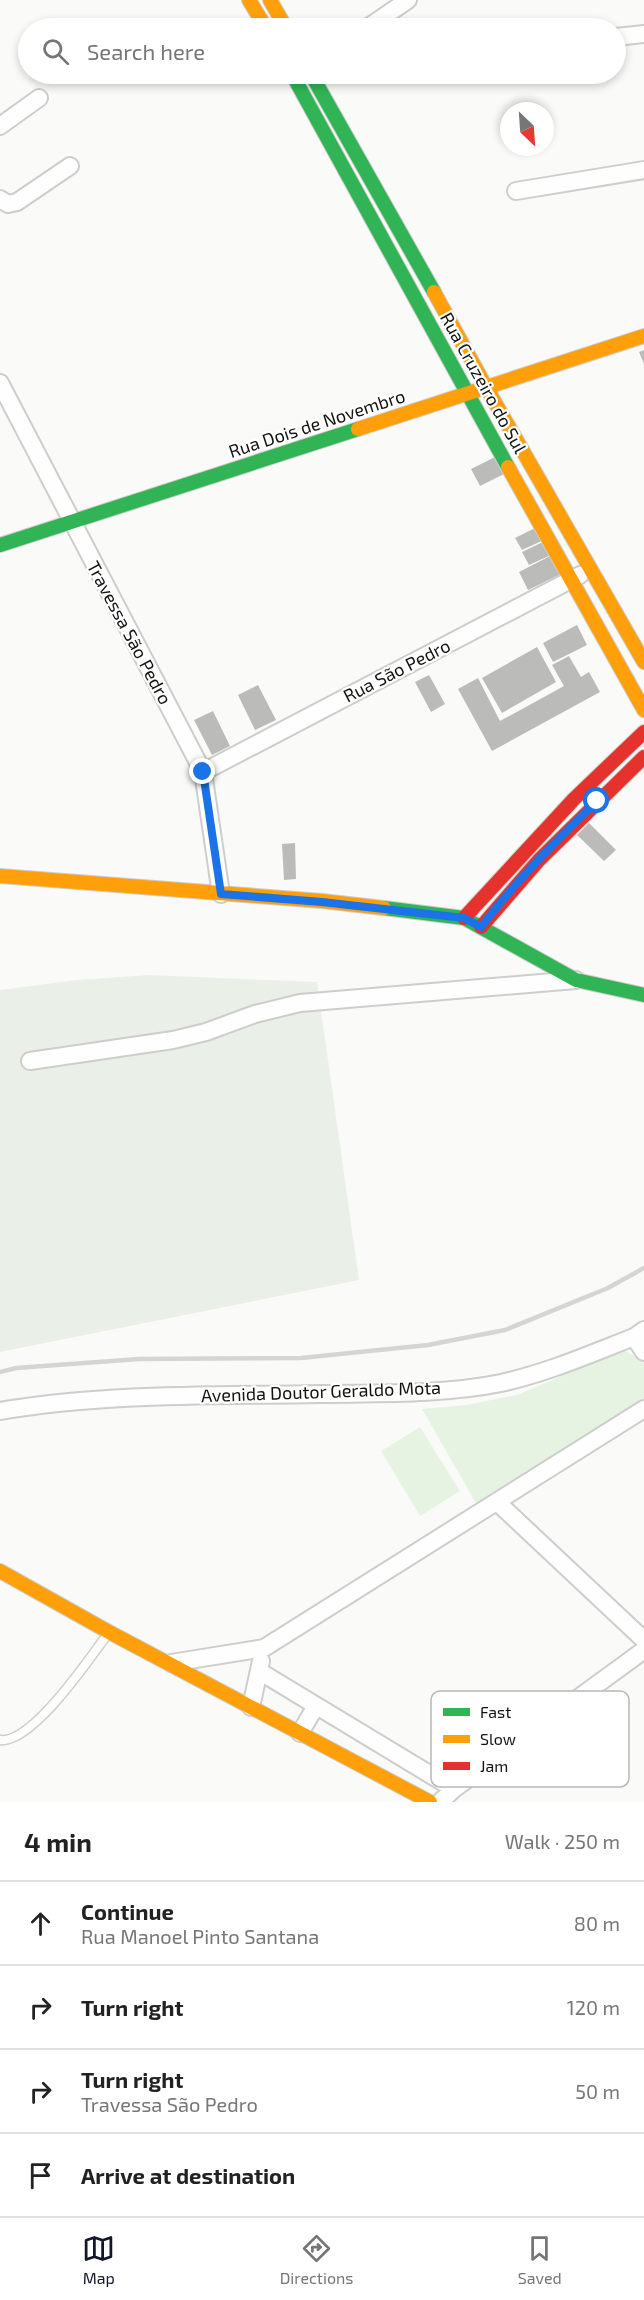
<!DOCTYPE html>
<html lang="en">
<head>
<meta charset="utf-8">
<style>
  body { margin:0; font-family:"Exo 2",sans-serif; background:#f6f6f6; color:#222 }
  .compass { position:absolute; left:500px; top:102px; width:54px; height:54px; border-radius:50%; background:#fff; box-shadow:0 3px 9px #0003; rotate:155deg }
  .stop { position:absolute; width:18px; height:18px; margin:-14px; border:4px solid #1a73e8; border-radius:50%; background:#fff }
  .stop.end { background:#1a73e8; border-color:#fff; box-shadow:0 2px 6px #0008 }
  .list { margin:0; padding:0; list-style:none }
  h2 { display:flex; justify-content:space-between; align-items:center; height:78px; margin:0; padding:0 24px; font-size:26px }
  h2 small { font-size:20px; font-weight:400; color:#767676 }
  .list li { display:grid; grid-template-columns:39px 1fr auto; gap:18px; align-items:center; box-sizing:border-box; height:84px; padding:0 24px; border-top:2px solid #e0e0e0 }
  .list b { display:block; font-size:22px; white-space:nowrap }
  .list p { margin:0; font-size:20px; white-space:nowrap; color:#767676 }
  .list em { font-size:20px; font-style:normal; color:#767676 }
  .icon { flex:none; width:33px; height:33px; fill:none; stroke:currentColor; stroke-width:2; stroke-linecap:round; stroke-linejoin:round }
  .map { position:relative; flex:none; width:644px; height:1802px; overflow:hidden }
  .search { position:absolute; background:#fff; box-shadow:0 3px 9px #0003; left:18px; right:18px; top:18px; height:66px; display:flex; align-items:center; gap:15px; box-sizing:border-box; padding:0 21px; border-radius:33px; color:#767676; font-size:22px }
  .sheet { height:414px; background:#fff }
  nav { display:flex; justify-content:space-around; align-items:center; box-sizing:border-box; height:84px; border-top:2px solid #e0e0e0; background:#fff; font-size:16px; color:#767676 }
  nav a { display:grid; justify-items:center; gap:3px }
  nav .on { color:#111827 }
  .map>svg:first-child { display:block }
  .built { fill:#eaefe8 }
  .green { fill:#e7f3e2 }
  .building { fill:#bbbcba }
  .lines { fill:none; stroke-linecap:round; stroke-linejoin:round }
  .lane-casing { stroke:#cdcecc; stroke-width:11 }
  .street-casing { stroke:#cdcecc; stroke-width:20 }
  .fast-casing { stroke:#cdcecc; stroke-width:16 }
  .slow-casing { stroke:#cdcecc; stroke-width:16 }
  .jam-casing { stroke:#cdcecc; stroke-width:16 }
  .lane { stroke:#fefefe; stroke-width:8 }
  .street { stroke:#fefefe; stroke-width:16 }
  .fast { stroke:#30b455; stroke-width:14 }
  .slow { stroke:#ff9f0a; stroke-width:14 }
  .jam { stroke:#e5322d; stroke-width:14 }
  .rail { stroke:#d4d5d4; stroke-width:4.5 }
  .route { stroke:#1a73e8; stroke-width:8 }
  .labels { text-anchor:middle; stroke-width:4.5; stroke-linejoin:round; paint-order:stroke }
  .street-label { font-size:18px; fill:#131312; stroke:#fff }
  .key { fill:#fff; stroke:#b8b8b8; stroke-width:1.5 }
  .key-label { font-size:16px; fill:#131312 }
</style>
</head>
<body>
<div class="map">
<svg width="644" height="1802" viewBox="0 0 644 1802">
  <rect width="100%" height="100%" fill="#fafbf9"/>
  <path class="built" d="M149,975L317,982L359,1280L0,1352V990L77,980Z"/>
  <path class="green" d="M623,1350L639,1358L644,1364V1402L477,1505L422,1409L466,1405L517,1395Z
    M420,1427L460,1491L420,1516L381,1451Z"/>
  <path class="building" d="M644,350V364L639,352Z
    M495,457L504,474L480,486L471,469Z
    M539,526L546,539L522,550L515,538Z
    M545,541L551,555L529,565L522,552Z
    M552,555L561,574L528,590L519,572Z
    M577,625L587,645L553,662L543,643Z
    M537,647L556,682L502,713L482,678Z
    M569,656L581,677L589,672L600,692L492,751L458,689L478,678L500,721L564,686L552,665Z
    M429,675L445,704L431,712L415,682Z
    M258,685L276,720L255,730L238,695Z
    M213,711L230,746L212,755L194,720Z
    M589,823L616,850L604,861L577,835Z
    M295,843L296,879L284,880L282,844Z"/>
  <g class="lines">
    <g class="lane-casing">
      <path id="lane" d="M0,1740C32,1744 89,1659 107,1635"/>
    </g>
    <g class="street-casing">
      <path id="street" d="M367,28L408,0
        M616,37L644,34
        M0,126L39,98
        M516,191L644,170
        M0,199L8,204L17,202L70,166
        M0,383L203,772L221,894
        M203,772L580,575
        M30,1061L173,1040L206,1032L255,1014L300,1003L576,980
        M634,1337L644,1352
        M0,1411C105,1393 212,1396 319,1394C378,1393 442,1395 501,1383C547,1373 590,1354 634,1337L644,1330
        M497,1502L644,1640
        M171,1663L264,1648L644,1409
        M259,1671L454,1789
        M251,1707L261,1661
        M300,1733L316,1706
        M440,1802L454,1789L644,1650"/>
    </g>
    <g class="fast-casing">
      <path id="fast" d="M292,74L508,467
        M311,74L434,292
        M0,545L358,429
        M384,908L464,918L576,980L644,995"/>
    </g>
    <g class="slow-casing">
      <path id="slow" d="M249,0L266,28
        M270,0L286,28
        M434,292L486,387L644,662
        M358,429L644,336
        M508,467L644,710
        M0,876L322,901L384,908
        M0,1571L109,1632L430,1802"/>
    </g>
    <g class="jam-casing">
      <path id="jam" d="M464,918L574,799L644,732
        M481,927L539,860L644,757"/>
    </g>
    <use href="#lane" class="lane"/>
    <use href="#street" class="street"/>
    <use href="#fast" class="fast"/>
    <use href="#slow" class="slow"/>
    <use href="#jam" class="jam"/>
    <path class="rail" d="M0,1372L16,1368L139,1359L301,1358L428,1345L505,1330L608,1288L644,1268"/>
  </g>
  <g class="lines">
    <path class="route" d="M203,772L221,894L322,902L464,918L481,927C516,881 555,841 597,801"/>
  </g>
  <g class="labels">
    <g class="street-label">
      <text transform="translate(483 383) rotate(61)" y="6">Rua Cruzeiro do Sul</text>
      <text transform="translate(317 424) rotate(-18)" y="6">Rua Dois de Novembro</text>
      <text transform="translate(129 633) rotate(62)" y="6">Travessa São Pedro</text>
      <text transform="translate(397 671) rotate(-27)" y="6">Rua São Pedro</text>
      <text transform="translate(321 1392) rotate(-2)" y="6">Avenida Doutor Geraldo Mota</text>
    </g>
  </g>
  <rect x="431" y="1691" width="198" height="96" rx="9" class="key"/>
  <rect x="443" y="1708" width="27" height="8" fill="#30b455"/>
  <rect x="443" y="1735" width="27" height="8" fill="#ff9f0a"/>
  <rect x="443" y="1762" width="27" height="8" fill="#e5322d"/>
  <g class="key-label">
    <text x="480" y="1718">Fast</text>
    <text x="480" y="1745">Slow</text>
    <text x="480" y="1772">Jam</text>
  </g>
</svg>
<svg class="compass" viewBox="-18 -18 36 36"><path d="M0-13l5 13h-10z" fill="#e53935"/><path d="M0 13l5-13h-10z" fill="#767676"/></svg>
<div class="stop" style="left:597px;top:801px"></div>
<div class="stop end" style="left:203px;top:772px"></div>
<div class="search"><svg class="icon" aria-label="search" viewBox="0 0 24 24"><circle cx="10" cy="10" r="6"/><path d="M15 15l6 6"/></svg>Search here</div>
</div>
<section class="sheet">
<h2>4 min<small>Walk · 250 m</small></h2>
<ul class="list">
<li><svg class="icon" aria-label="ahead" viewBox="0 0 24 24"><path d="M12 20V5M6 11l6-6 6 6"/></svg><div><b>Continue</b><p>Rua Manoel Pinto Santana</p></div><em>80 m</em></li>
<li><svg class="icon" aria-label="right" viewBox="0 0 24 24"><path d="M7 20v-9h11M14 6l5 5-5 5"/></svg><div><b>Turn right</b></div><em>120 m</em></li>
<li><svg class="icon" aria-label="right" viewBox="0 0 24 24"><path d="M7 20v-9h11M14 6l5 5-5 5"/></svg><div><b>Turn right</b><p>Travessa São Pedro</p></div><em>50 m</em></li>
<li><svg class="icon" aria-label="arrive" viewBox="0 0 24 24"><path d="M6 21V4h12l-3 4 3 4H6"/></svg><div><b>Arrive at destination</b></div></li>
</ul>
</section>
<nav>
<a class="on"><svg class="icon" aria-label="map" viewBox="0 0 24 24"><path d="M3 6l6-2 6 2 6-2v14l-6 2-6-2-6 2zM9 4v14M15 6v14"/></svg>Map</a>
<a><svg class="icon" aria-label="directions" viewBox="0 0 24 24"><path d="M12 3l9 9-9 9-9-9zM9 14v-3h6M13 9l2 2-2 2"/></svg>Directions</a>
<a><svg class="icon" aria-label="saved" viewBox="0 0 24 24"><path d="M7 4h10v16l-5-4-5 4z"/></svg>Saved</a>
</nav>
</body>
</html>
